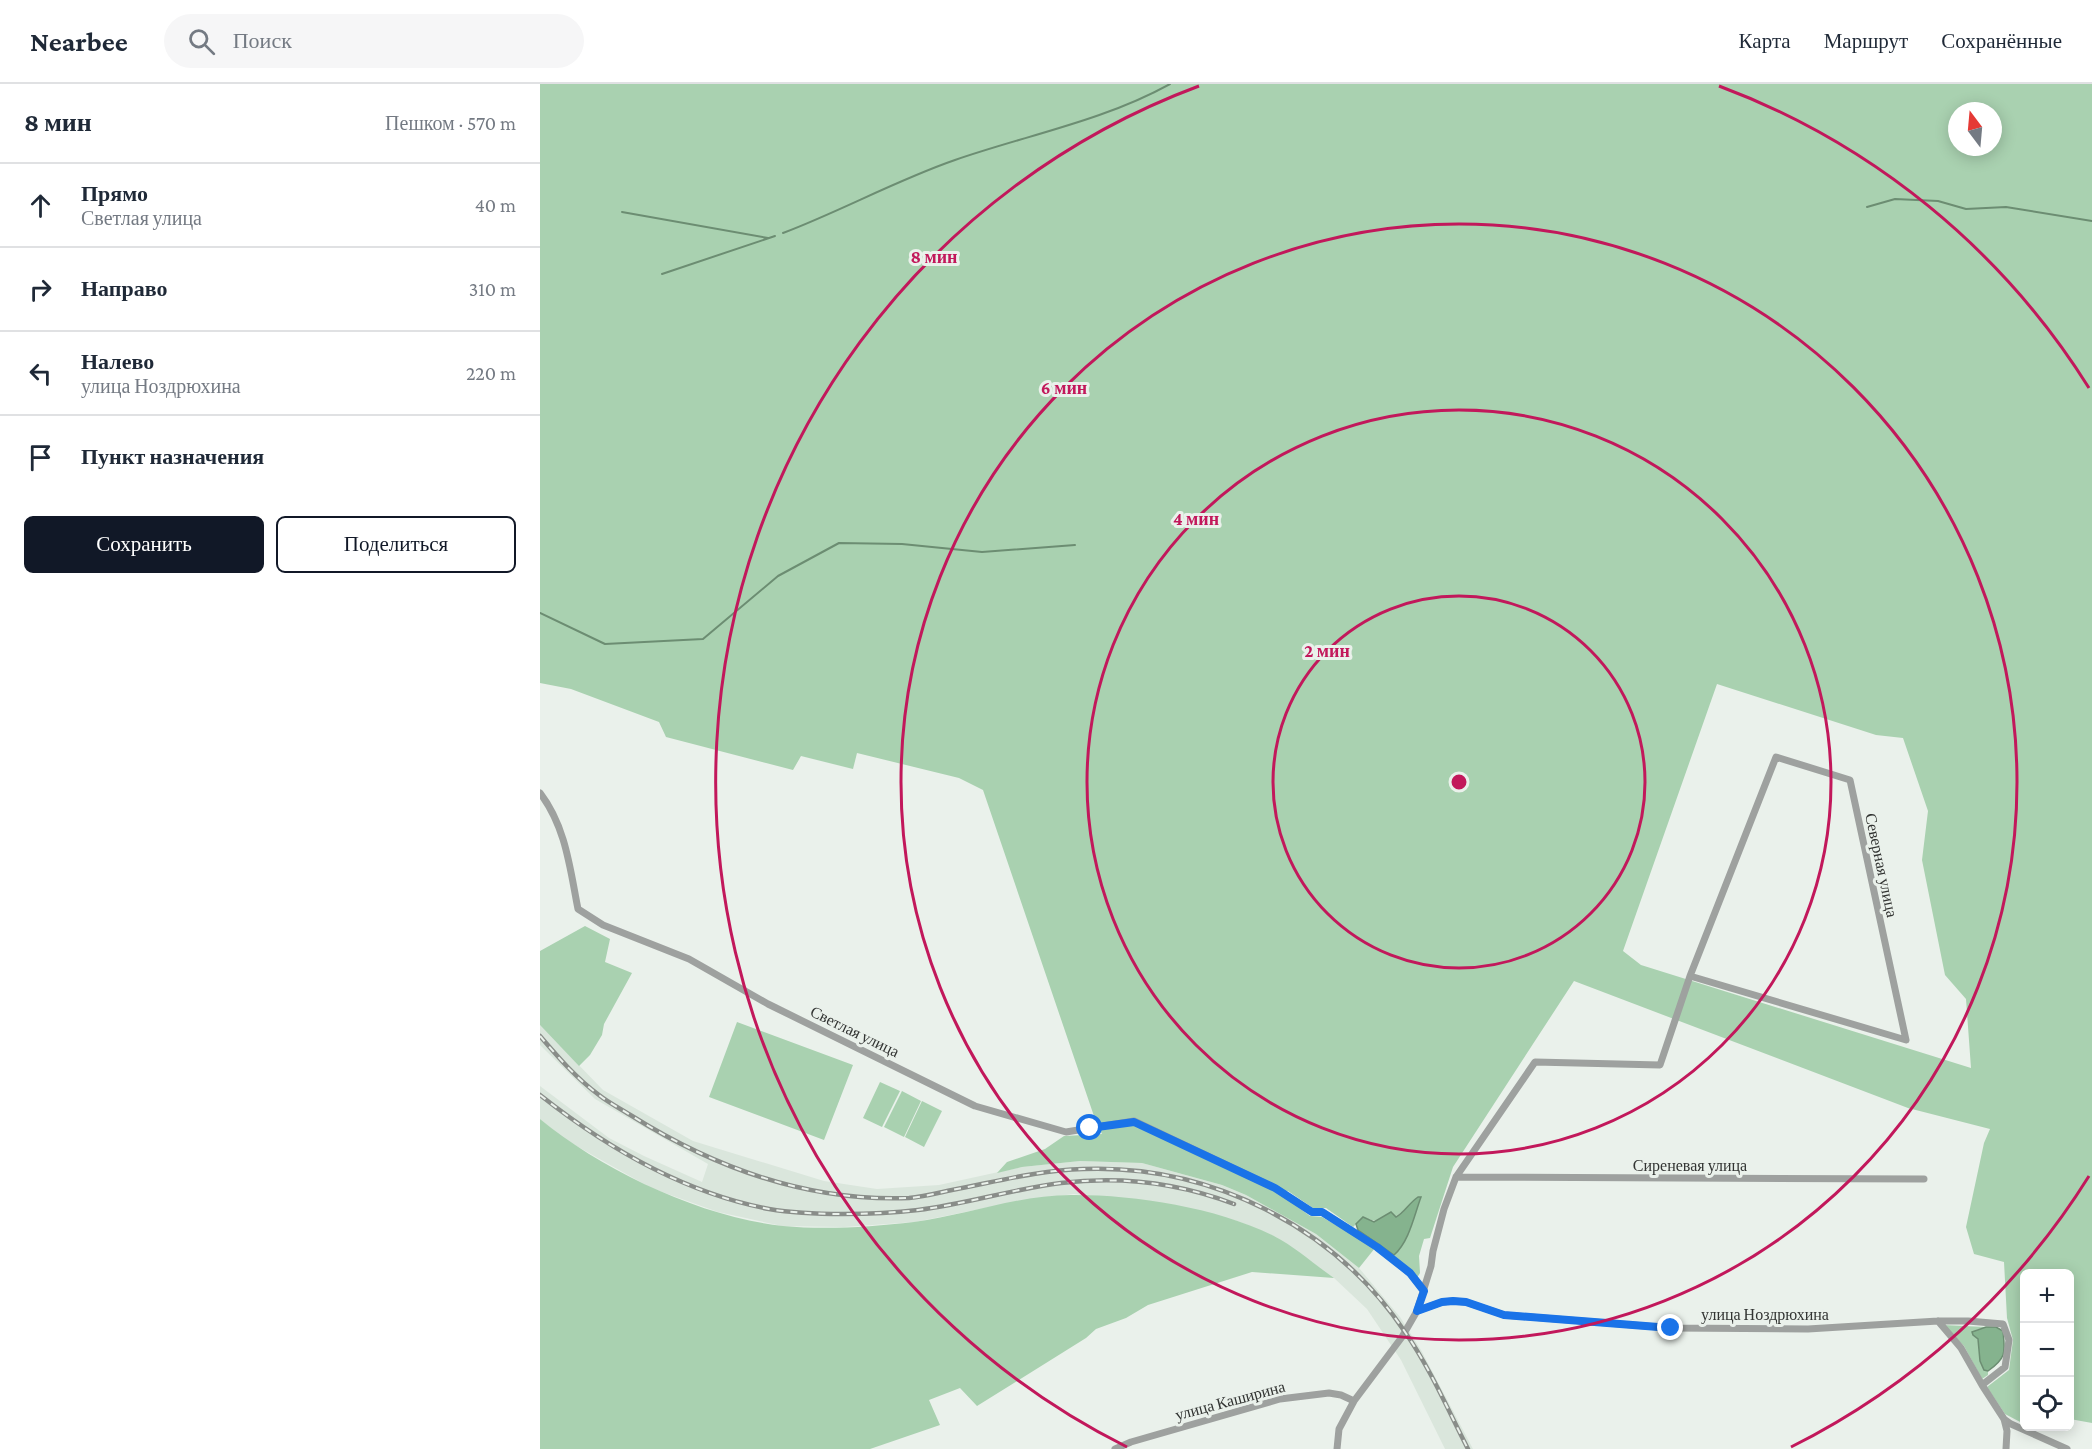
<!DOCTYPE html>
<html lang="ru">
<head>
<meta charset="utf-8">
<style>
  body { margin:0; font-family:"Crimson Pro",serif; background:#f6f6f7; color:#1f2937 }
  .controls { position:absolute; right:18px; bottom:18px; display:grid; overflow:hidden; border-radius:9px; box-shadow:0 3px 15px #0003 }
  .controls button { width:54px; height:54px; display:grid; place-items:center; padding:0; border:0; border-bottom:2px solid #e0e1e3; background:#fff; color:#1f2937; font:30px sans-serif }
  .compass { position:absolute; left:1408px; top:18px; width:54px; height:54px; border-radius:50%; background:#fff; box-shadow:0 3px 15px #0003; rotate:344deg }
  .stop { position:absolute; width:18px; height:18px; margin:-14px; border:4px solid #1a73e8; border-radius:50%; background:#fff }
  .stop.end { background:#1a73e8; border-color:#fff; box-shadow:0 2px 6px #0008 }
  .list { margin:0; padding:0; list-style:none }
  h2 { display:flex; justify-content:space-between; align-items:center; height:78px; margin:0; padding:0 24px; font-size:26px }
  h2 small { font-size:20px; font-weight:400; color:#747a83 }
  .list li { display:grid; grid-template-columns:39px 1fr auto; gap:18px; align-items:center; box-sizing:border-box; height:84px; padding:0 24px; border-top:2px solid #e0e1e3 }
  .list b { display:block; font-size:22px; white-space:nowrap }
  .list p { margin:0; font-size:20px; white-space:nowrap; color:#747a83 }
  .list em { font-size:20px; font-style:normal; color:#747a83 }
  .actions { display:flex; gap:12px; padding:18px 24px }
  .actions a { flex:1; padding:14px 0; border:2px solid #111827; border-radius:9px; text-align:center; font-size:21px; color:#111827 }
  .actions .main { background:#111827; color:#fff }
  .icon { flex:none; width:33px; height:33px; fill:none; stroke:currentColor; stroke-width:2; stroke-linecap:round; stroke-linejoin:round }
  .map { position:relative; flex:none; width:1552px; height:1365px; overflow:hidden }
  header { display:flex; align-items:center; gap:36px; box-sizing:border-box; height:84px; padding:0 30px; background:#fff; border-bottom:2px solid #e0e1e3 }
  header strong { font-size:28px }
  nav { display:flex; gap:33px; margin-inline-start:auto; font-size:21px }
  .search { width:420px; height:54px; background:#f6f6f7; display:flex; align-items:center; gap:15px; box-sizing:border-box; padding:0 21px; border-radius:33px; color:#747a83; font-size:22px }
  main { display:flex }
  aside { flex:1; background:#fff }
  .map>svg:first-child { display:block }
  .built { fill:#dae6dc }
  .green { fill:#a9d1b0; fill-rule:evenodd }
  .water { fill:#85b38e; stroke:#6c8d72; stroke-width:1.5 }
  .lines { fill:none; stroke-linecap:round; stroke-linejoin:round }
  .stream { stroke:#6c8d72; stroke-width:2 }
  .minor { stroke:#9ea19f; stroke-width:7 }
  .rail-casing { stroke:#898d89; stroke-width:4.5 }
  .rail { stroke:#eaf1eb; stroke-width:2; stroke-dasharray:7; stroke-linecap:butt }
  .route { stroke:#1a73e8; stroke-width:8 }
  .ring { fill:none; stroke:#c2185b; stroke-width:3 }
  .labels { text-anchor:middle; stroke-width:6; stroke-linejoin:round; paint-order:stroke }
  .street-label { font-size:16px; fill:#323432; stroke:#eaf1eb }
  .centre { fill:#c2185b; stroke:#eaf1eb; stroke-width:3 }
  .ring-label { font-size:18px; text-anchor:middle; font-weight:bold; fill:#c2185b; stroke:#eaf1eb; stroke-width:6; stroke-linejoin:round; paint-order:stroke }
</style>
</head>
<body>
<header>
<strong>Nearbee</strong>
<div class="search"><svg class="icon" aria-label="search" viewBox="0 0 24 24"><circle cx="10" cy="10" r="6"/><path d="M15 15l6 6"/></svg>Поиск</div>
<nav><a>Карта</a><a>Маршрут</a><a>Сохранённые</a></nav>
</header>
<main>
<aside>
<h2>8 мин<small>Пешком · 570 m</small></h2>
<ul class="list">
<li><svg class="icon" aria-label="ahead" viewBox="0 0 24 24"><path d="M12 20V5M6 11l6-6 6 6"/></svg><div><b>Прямо</b><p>Светлая улица</p></div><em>40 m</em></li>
<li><svg class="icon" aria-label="right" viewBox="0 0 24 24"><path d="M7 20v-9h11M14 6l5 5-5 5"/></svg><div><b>Направо</b></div><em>310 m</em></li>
<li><svg class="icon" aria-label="left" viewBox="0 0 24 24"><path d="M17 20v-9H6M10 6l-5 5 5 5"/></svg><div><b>Налево</b><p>улица Ноздрюхина</p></div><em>220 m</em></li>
<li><svg class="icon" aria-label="arrive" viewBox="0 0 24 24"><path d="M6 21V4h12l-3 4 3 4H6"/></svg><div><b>Пункт назначения</b></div></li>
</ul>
<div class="actions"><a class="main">Сохранить</a><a>Поделиться</a></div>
</aside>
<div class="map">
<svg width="1552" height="1365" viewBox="0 0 1552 1365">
  <rect width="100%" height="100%" fill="#eaf1eb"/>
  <path class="built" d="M0,941L63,1006L153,1057L284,1097L337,1105L399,1101L482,1083L540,1077L602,1079L682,1101L706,1111L776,1150L819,1184L860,1233L881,1266L933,1365H905L861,1276L827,1225L794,1194L736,1153L700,1138L655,1126L534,1110L485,1116L375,1138L304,1143L242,1142L178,1128L111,1104L24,1055L0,1035V1002L69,1054L104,1072L162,1098L168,1080L55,1015L0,961Z"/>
  <path class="green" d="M0,0H1552V1339L1530,1335V1190H1484V1340L1465,1330L1447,1303L1469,1286L1473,1256L1467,1234L1464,1178L1434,1170L1426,1143L1444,1059L1450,1045L1368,1024L1034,897L913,1083L890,1154L884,1155L879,1172L880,1189L875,1197L854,1171C869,1158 874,1132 881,1114C860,1125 853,1146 823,1133L813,1143L786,1124H773L748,1107L739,1109L770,1132L782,1133L835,1164L819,1184L776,1150L706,1111L682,1101L602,1079L540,1077L482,1083L457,1089L467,1078L505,1065L524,1052L562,1050L556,1038L443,706L419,694L317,669L313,685L261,672L253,686L126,653L119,638L31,605L0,599ZM1417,27H1453V63H1417ZM1177,600L1336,651L1363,654L1388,727L1382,776L1405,891L1426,915L1431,984L1101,881L1083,867Z
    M45,842L70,855L65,878L92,889L64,940L62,951L50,971L39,982L0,941V867Z
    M197,938L313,981L284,1056L169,1013Z
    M340,998L360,1007L342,1043L323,1034Z
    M362,1007L381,1017L364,1053L344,1043Z
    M382,1017L402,1027L384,1063L365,1053Z
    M0,1035C63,1087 161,1133 243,1142C285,1146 331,1143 374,1138C428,1131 481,1110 535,1111C597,1111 678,1124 734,1152C755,1163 774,1180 794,1194L712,1188L608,1221L586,1234L556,1245L546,1254L437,1322L420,1304L389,1316L400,1341L330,1365H0Z
    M1403,1241L1446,1243L1436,1246L1433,1251L1438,1255C1440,1266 1437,1281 1448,1287V1291L1442,1295L1424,1262Z"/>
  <path class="water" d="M878,1113H881C874,1132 869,1158 854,1171L818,1146L816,1140L823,1133L834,1138L851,1128L856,1133C865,1128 869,1119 878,1113Z
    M1446,1243H1456L1463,1247C1465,1268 1467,1274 1448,1287L1444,1286L1440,1277L1438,1255L1433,1251L1432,1248Z"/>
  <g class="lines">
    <path class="stream" d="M1327,123L1355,115L1398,117L1426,125L1466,123L1552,137
      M82,128L228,154
      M243,149C301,127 357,96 415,76C487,51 563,37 630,0
      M122,190L235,152
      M0,529L65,560L163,555L238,492L299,459L362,460L442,468L535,461"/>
    <path class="minor" d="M0,709C26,743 30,785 38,825L63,841L149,875L228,920L435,1022L526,1048L594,1037L735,1104L772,1128H782L837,1163L870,1189L884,1207
      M916,1093L1384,1095
      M877,1227L902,1218L913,1217L926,1218L964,1231L1131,1244L1268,1245L1398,1237H1428L1463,1240L1469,1256L1465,1283L1442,1301
      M1398,1237L1421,1264L1442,1301L1464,1335L1467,1347L1466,1365
      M1464,1335L1471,1340L1527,1365
      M575,1365L591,1358L740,1315L789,1309L801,1311L814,1317
      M797,1365L799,1345L814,1317L862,1253L877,1227L891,1182L893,1167L904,1125L916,1093L995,978L1120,981L1150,892L1236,673L1310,696L1366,956L1150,892"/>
    <g class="rail-casing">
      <path id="rail" d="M0,952C18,973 36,994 59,1011C69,1019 81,1025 92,1032C175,1084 269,1118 369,1114C383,1113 398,1109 412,1106C455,1098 499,1086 543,1085C670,1080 795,1143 865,1248C890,1284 908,1326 928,1365
        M0,1011C67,1064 144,1109 229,1125C270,1132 336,1131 378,1126C426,1120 473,1105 521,1099C579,1092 639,1099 694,1120"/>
    </g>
    <use href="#rail" class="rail"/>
  </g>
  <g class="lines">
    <path class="route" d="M550,1044L594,1038L735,1104L772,1128H782L837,1163L870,1189L884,1207L877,1227L902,1218L913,1217L926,1218L964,1231L1131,1244"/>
  </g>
  <g class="ring">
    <circle cx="919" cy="698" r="186"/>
    <circle cx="919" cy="698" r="372"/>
    <circle cx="919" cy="698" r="558"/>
    <path d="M1549 1092A743 743 0 0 1 1251 1363M587 1363A743 743 0 0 1 659 2M1179 2A743 743 0 0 1 1549 304"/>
  </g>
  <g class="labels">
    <g class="street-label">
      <text transform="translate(1342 781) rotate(78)" y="6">Северная улица</text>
      <text transform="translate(315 947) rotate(26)" y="6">Светлая улица</text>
      <text x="1150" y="1087">Сиреневая улица</text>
      <text x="1225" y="1236">улица Ноздрюхина</text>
      <text transform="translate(690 1316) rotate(-15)" y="6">улица Каширина</text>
    </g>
  </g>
  <circle cx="919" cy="698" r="9" class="centre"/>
  <g class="ring-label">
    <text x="394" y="179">8 мин</text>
    <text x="524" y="310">6 мин</text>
    <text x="656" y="441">4 мин</text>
    <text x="787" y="573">2 мин</text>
  </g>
</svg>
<div class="controls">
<button>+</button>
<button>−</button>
<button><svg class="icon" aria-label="locate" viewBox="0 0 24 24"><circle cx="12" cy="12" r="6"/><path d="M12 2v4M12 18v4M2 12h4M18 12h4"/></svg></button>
</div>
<svg class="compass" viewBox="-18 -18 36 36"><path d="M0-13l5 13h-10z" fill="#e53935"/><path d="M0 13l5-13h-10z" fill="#747a83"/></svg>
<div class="stop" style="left:550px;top:1044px"></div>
<div class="stop end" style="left:1131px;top:1244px"></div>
</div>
</main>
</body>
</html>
